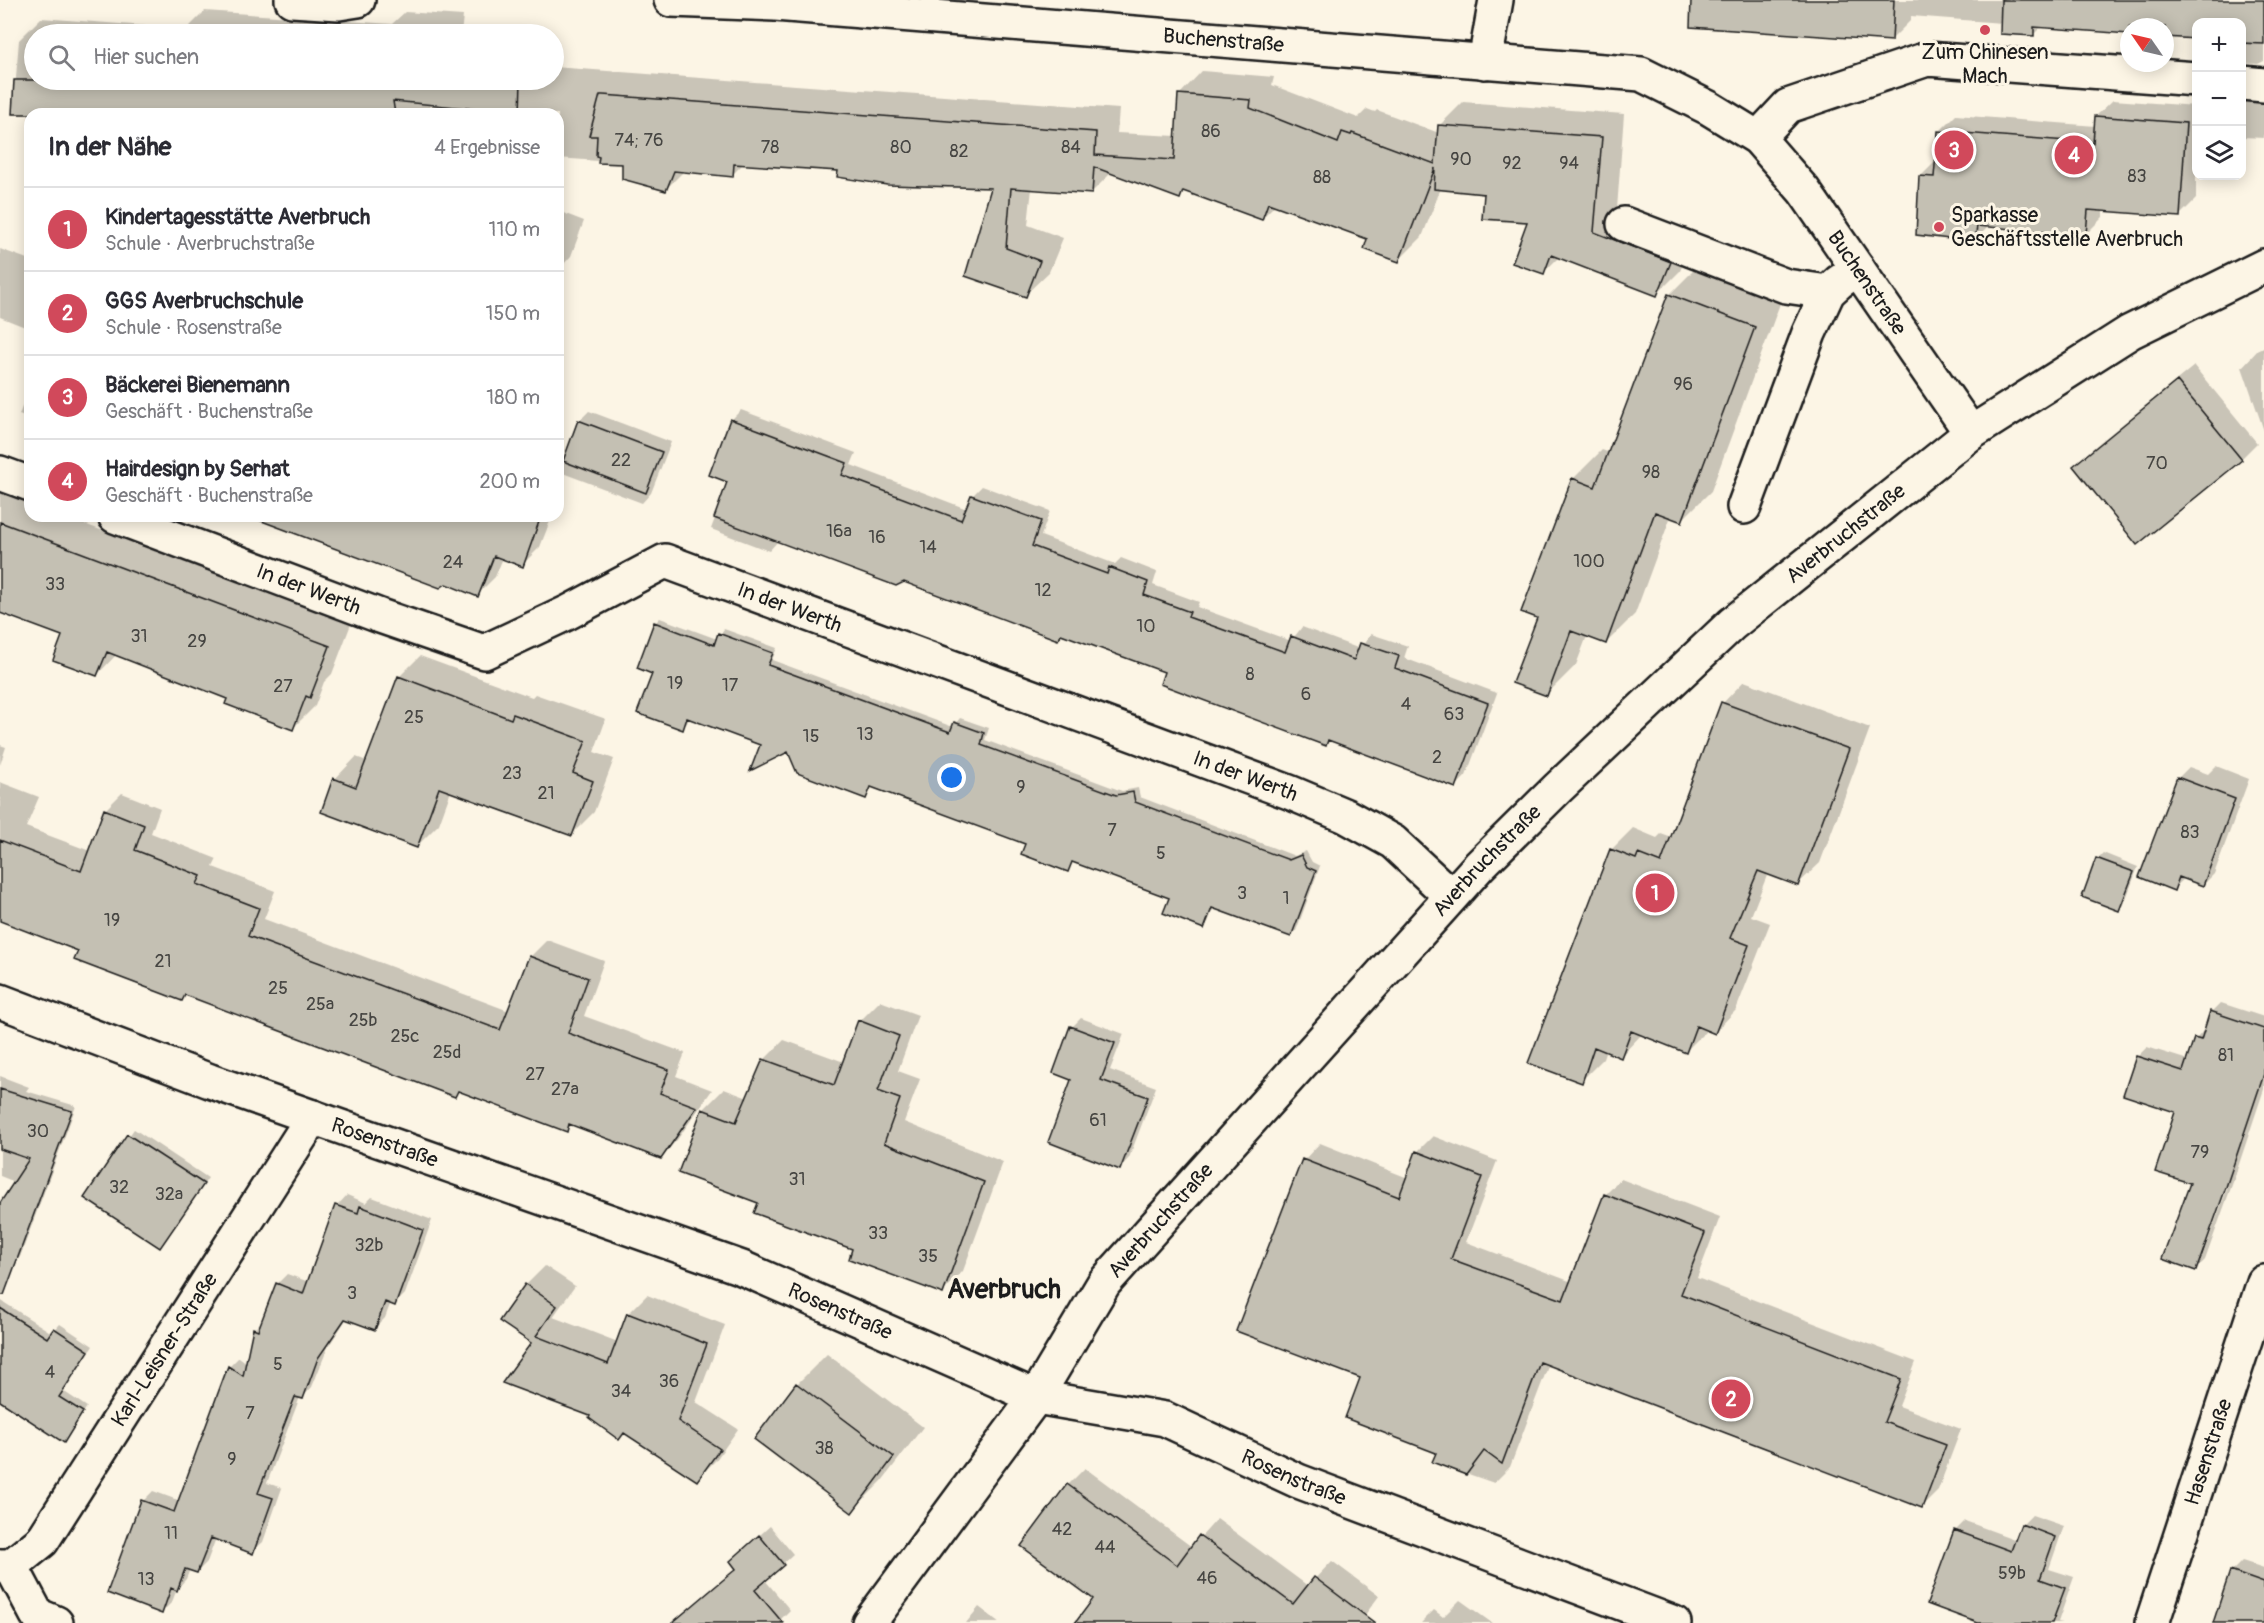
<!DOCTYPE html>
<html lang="de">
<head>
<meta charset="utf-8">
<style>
  body { margin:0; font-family:Pangolin,sans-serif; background:#f7f7f7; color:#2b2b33 }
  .controls { position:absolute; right:18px; top:18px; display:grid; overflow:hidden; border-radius:12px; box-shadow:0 3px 15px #0003 }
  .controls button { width:54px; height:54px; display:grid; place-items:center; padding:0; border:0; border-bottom:2px solid #e1e1e2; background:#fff; color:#2b2b33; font:30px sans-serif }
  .compass { position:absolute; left:2120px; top:18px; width:54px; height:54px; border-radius:50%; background:#fff; box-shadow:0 3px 15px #0003; rotate:304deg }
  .you { position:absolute; left:952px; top:778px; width:21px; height:21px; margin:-15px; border:4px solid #fff; border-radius:50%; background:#1a73e8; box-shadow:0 0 0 9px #1a73e833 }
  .badge { display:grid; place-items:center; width:39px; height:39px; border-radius:50%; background:#d1495b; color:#fff; font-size:20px; font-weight:700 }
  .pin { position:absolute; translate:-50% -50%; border:3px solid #fff; box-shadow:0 2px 6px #0006 }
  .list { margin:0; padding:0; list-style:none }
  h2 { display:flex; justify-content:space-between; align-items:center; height:78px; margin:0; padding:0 24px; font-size:26px }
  h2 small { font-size:20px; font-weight:400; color:#7c7c81 }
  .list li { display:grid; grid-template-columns:39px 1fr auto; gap:18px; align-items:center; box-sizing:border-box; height:84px; padding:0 24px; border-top:2px solid #e1e1e2 }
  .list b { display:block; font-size:22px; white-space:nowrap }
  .list p { margin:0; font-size:20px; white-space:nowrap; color:#7c7c81 }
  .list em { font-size:20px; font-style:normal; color:#7c7c81 }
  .icon { flex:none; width:33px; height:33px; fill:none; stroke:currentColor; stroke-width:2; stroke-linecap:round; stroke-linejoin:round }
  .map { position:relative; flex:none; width:2264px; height:1623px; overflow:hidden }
  .search { position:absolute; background:#fff; box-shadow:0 3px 15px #0003; left:24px; top:24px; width:540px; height:66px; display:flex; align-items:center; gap:15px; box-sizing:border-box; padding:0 21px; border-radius:33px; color:#7c7c81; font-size:22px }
  .panel { position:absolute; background:#fff; box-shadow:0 3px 15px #0003; left:24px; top:108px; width:540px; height:414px; border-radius:18px }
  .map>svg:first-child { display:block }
  .shadow { fill:#0003; fill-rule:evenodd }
  .building { fill:#c4c0b3; stroke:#1c1c1c; stroke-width:1.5 }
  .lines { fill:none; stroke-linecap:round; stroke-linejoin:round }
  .minor-casing { stroke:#1c1c1c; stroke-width:38 }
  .minor { stroke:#fcf5e5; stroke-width:33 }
  .poi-dot { fill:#d1495b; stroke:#fcf5e5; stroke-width:2 }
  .labels { text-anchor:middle; stroke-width:6; stroke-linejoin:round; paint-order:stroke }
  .number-label { font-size:18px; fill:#464542 }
  .street-label { font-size:21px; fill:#1c1c1c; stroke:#fcf5e5 }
  .poi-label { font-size:21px; fill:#1c1c1c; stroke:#fcf5e5 }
  .district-label { font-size:27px; font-weight:bold; fill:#1c1c1c; stroke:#fcf5e5 }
</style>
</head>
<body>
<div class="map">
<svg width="2264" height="1623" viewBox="0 0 2264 1623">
  <rect width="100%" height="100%" fill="#fcf5e5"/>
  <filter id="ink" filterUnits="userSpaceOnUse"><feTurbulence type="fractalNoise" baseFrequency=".0167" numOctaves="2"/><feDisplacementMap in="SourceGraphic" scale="12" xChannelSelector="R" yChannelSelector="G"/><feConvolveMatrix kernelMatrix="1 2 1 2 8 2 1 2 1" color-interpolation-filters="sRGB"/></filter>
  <g filter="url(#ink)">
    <path class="shadow" d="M1715,0H2264V61L2258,64L2243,63L2242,65V22H2196V38L2165,35V27H2129V33L2042,26L2033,35L2002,23L1911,16V20L1891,40Z
      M205,11L392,24L405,12L463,16L461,34H34V80L457,81L431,103L429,114L13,115L19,40L41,18L187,29Z
      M554,67L1119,109L1117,133L1177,136L1179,95L1202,71L1274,77L1272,85L1358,118L1367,109L1375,112L1377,110L1439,133L1440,125L1463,102L1624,114L1617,209L1693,239L1680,271L1657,294L1559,257L1544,272L1529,221L1486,192L1441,188L1422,237L1399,260L1369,238L1276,204L1261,219L1186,191L1180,197L1112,172L1092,192L1032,188L1028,225L1063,238L1049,272L1025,295L967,275L993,187L840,170L744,163L732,175L684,171L666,189L624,163L558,158V114H477L479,86L486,80H554Z
      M2242,89L2264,91V138L2242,137Z
      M2113,100L2196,106V199L2180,215L2103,209V217L2086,234L1990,225L1975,240L1921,176L1937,160L1940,131L1956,115L2096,126V116Z
      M558,211L584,221L571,256L563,265L558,263Z
      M0,249L30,260V329L0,317Z
      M1698,266L1782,298L1711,491L1682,520L1671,516L1635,614L1606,643L1587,636L1576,665L1547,694L1539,618L1573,479L1602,450L1610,453L1669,295Z
      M2264,348V431L2242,367L2258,350Z
      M2194,366L2257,443L2241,459L2075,466L2092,449Z
      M30,386V419L19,415Z
      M741,410L856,453L851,465L967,509L972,496L982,486L1050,511L1041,536L1115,564L1121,558L1157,572L1153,585L1199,602L1197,607L1291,641L1302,627L1360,649L1371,634L1408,646L1404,658L1497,693L1466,776L1456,786L1331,739L1326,745L1166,671L1063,633L1058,638L904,580L779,540L769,551L711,529L729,481L731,420Z
      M589,411L671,442L651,493L642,503L560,472L579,421Z
      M0,492L30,504V516H63L351,624L332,674L324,682L315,706L293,728L229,698L117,654L97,675L64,635L0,611Z
      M302,516H552L540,547L522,565L503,558L495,577L477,595Z
      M660,618L717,639L724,629L777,648L772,660L953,727L960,718L989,728L985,740L1122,791L1138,788L1140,797L1295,856L1306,851L1312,862L1320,866L1296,931L1290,936L1214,907L1208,922L1203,927L1171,897L1074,861L1068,870L1027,843L873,786L866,797L789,750L762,744L689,717L687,723L682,728L654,673L655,623Z
      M420,656L532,697L535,694L606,719L594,752L614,759L594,812L572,834L451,791L439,824L417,846L335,779L356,757L367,761L399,677Z
      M1744,681L1870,728L1820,863L1798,884L1768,873L1751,916L1770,923L1736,1010L1715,1032L1708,1029L1686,1051L1642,1034L1621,1056L1606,1050L1603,1059L1581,1081L1611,850L1633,828L1657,838L1661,834L1672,838L1723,703Z
      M0,745L6,747L0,765Z
      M2216,766L2249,779L2214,874L2203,885L2185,878L2173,889L2178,778L2189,767L2208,774Z
      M0,782L39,797L26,827L90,851L105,810L122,793L160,808L151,833L217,859L213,867L275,891L264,919L509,1011L530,957L547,940L604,961L584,1016L685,1053L676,1076L712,1090L677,1140L660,1157L573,1124L566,1130L460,1090L455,1095L187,994L182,999L80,950L0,920Z
      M2103,853L2138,867L2124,904L2119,909L2097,859Z
      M880,1001L918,1015L898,1071L920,1079L904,1122L1003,1162L963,1271L943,1292L760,1202L703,1110L724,1089L748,1098L764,1060L784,1040L844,1062L860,1021Z
      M2221,1003L2264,1017V1089L2233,1182L2205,1260L2195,1270L2192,1182L2177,1111L2137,1057L2147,1047L2188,1060L2196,1039L2205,1029L2212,1012ZM2226,1186L2228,1187L2201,1260H2198Z
      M1081,1018L1124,1034L1110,1070L1156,1087L1129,1158L1120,1168L1073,1079L1072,1027Z
      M0,1076L29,1087L26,1091L76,1106L20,1257L15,1262L0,1252V1206L15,1182L0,1176Z
      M134,1129L208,1178L160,1246L86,1198Z
      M1433,1136L1497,1161L1466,1242L1572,1282L1605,1195L1621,1179L1720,1217L1697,1278L1916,1362L1899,1406L1961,1429L1938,1490L1922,1506L1549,1364L1510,1467L1494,1483L1434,1462L1438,1452L1362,1377L1238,1330L1304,1160L1320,1143L1408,1178L1417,1152Z
      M347,1195L366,1203L372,1197L432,1220L405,1294L395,1304L391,1302L385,1318L375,1328L347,1318L328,1347L312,1387L302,1398L300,1397L267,1483L282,1488L263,1542L252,1552L216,1538L207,1562L197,1572L190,1569L186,1579L177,1589L172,1602L162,1612L143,1501L153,1491L180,1501L229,1367L239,1357L247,1363L254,1329L263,1320L277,1284L287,1274L309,1282L337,1206Z
      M545,1266L575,1286L553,1317L618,1342L628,1314L647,1295L725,1325L696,1402L738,1429L716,1460L697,1479L624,1432L593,1415L533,1343L501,1320L526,1285Z
      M0,1300L52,1333L60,1324L93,1346L63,1391L87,1407L64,1441L0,1399Z
      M827,1354L923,1427L882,1481L852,1511L756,1438L797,1384Z
      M1085,1468L1192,1547L1217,1519L1308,1586L1332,1561L1379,1596L1359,1623H1095V1599L1068,1485Z
      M2032,1515L2064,1526L2049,1569L2074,1577L2058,1622L2063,1623H1976L1955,1531L1965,1521L2017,1540L2022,1525Z
      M770,1526L793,1554L765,1580L790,1610L777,1623H673L738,1568L742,1551Z
      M2242,1561L2264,1568V1623H2215L2231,1572Z
      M1460,1600L1492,1623H1421L1434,1610L1443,1617Z
      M979,1607L1000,1623H966Z"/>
    <path class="building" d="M1691,0H1894L1892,41L1690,27Z
      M2001,0H2264V44L2241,43V22H2196V39L2165,37V27H2129V34L2034,27V36L2000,34Z
      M14,80H521L520,114H475L476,109L393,101L395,114H12Z
      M1178,94L1251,100L1250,108L1338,143L1342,132L1351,135L1352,133L1435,164L1438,125L1602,137L1594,232L1671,262L1657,296L1551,255L1544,274L1512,263L1527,222L1482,219L1484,194L1434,189L1435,168L1399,262L1364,249L1367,239L1268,203L1262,220L1183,191L1180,199L1094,167L1092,194L1011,188L1006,248L1040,261L1026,297L965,276L991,188L887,185L837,177L838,171L734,164L733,177L674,171L666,191L622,179V164L598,163L599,157L596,156L597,136H589L600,95H603L1096,132L1095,155L1174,160Z
      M2095,116L2186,123L2180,217L2088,210L2086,235L1977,226L1975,242L1916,235L1919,176L1934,177L1938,131L2093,143Z
      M1668,294L1755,327L1682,522L1655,512L1606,644L1571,631L1547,696L1512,683L1537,618L1521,612L1572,478L1595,487Z
      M2177,381L2242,460L2137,545L2073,466Z
      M730,419L847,463L842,475L961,520L971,495L1041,521L1032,546L1107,574L1109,567L1148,582L1144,595L1190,612L1188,617L1285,652L1291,636L1354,660L1360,643L1399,656L1395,668L1488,703L1456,788L1328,740L1326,746L1160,684L1164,672L1061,634L1058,640L904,582L896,586L714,518L727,482L709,475Z
      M578,420L662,452L646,493L563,461Z
      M260,516H541L523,567L494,556L478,597L446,584L440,588L259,520Z
      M0,522L330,646L310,698L306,696L293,730L225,704L227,699L107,652L97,676L53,660L62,636L0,613Z
      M654,622L714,645L718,633L773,653L768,665L950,732L954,722L984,733L981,745L1116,795L1133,792L1135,802L1289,860L1301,855L1307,867L1316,871L1291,937L1212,908L1204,929L1163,913L1169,898L1072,862L1068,872L1047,864L1021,854L1025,844L871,787L866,799L797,773L788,752L750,771L760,745L687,718L683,730L637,713L652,674L637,668Z
      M398,676L511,719L513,714L586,741L573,773L593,781L572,836L439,788L417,848L321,812L333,778L356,787Z
      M1721,702L1849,749L1798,886L1758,871L1730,938L1749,945L1715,1034L1696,1026L1686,1053L1631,1031L1621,1058L1594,1047L1582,1083L1528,1063L1610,849L1636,859L1638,854L1661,863Z
      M2177,777L2235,799L2203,886L2179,877L2174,891L2139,877Z
      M104,809L144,825L135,850L201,876L197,884L259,908L248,936L500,1030L529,956L588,978L568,1033L669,1070L660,1093L697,1107L661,1159L569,1124L567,1132L458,1091L455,1097L185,995L182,1001L74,960L78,951L0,921V840L81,871Z
      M2096,858L2134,872L2119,911L2082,897Z
      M2210,1011L2264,1029V1074L2224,1193L2196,1271L2162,1259L2190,1183L2155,1172L2175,1112L2123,1095L2136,1056L2183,1071L2194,1038L2201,1040Z
      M858,1020L899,1036L878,1091L900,1099L884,1143L984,1182L943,1294L849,1259L852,1249L754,1213L758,1203L678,1173L702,1109L736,1122L763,1059L834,1085Z
      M1070,1026L1115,1043L1101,1080L1148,1097L1120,1170L1048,1142L1071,1080L1053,1073Z
      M0,1089L72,1111L4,1295H0V1203L29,1159L0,1149Z
      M127,1134L204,1184L160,1248L84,1198Z
      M1416,1151L1482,1177L1451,1259L1563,1300L1604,1194L1705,1233L1681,1294L1901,1379L1884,1422L1946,1445L1922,1508L1540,1362L1502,1464L1484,1451L1466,1475L1432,1462L1436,1453L1345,1418L1360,1378L1236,1331L1302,1159L1399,1197Z
      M335,1205L358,1213L360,1206L423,1230L395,1306L385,1302L375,1330L345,1319L318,1358L303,1399L295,1397L258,1493L273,1498L253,1554L211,1538L197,1573L185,1569L177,1591L171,1588L162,1614L107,1593L141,1500L174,1512L228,1366L243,1376L253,1328L258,1330L276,1283L303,1294Z
      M525,1284L557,1306L536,1336L608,1364L627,1313L707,1344L678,1421L720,1449L697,1481L624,1433L619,1440L589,1418L590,1416L502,1383L531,1343L499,1321Z
      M0,1308L47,1338L54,1328L89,1351L59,1397L83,1412L64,1443L0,1401Z
      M796,1383L894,1457L852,1513L754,1439Z
      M1067,1484L1177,1565L1199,1535L1293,1604L1314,1577L1375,1623H1075L1093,1599L1021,1546Z
      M2021,1524L2055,1537L2040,1579L2065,1588L2052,1623H1978L1927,1604L1954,1530L2011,1551Z
      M759,1535L784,1565L755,1590L783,1623H672L736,1569L730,1561Z
      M2230,1571L2264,1583V1623H2213Z"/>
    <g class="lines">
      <g class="minor-casing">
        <g id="minor">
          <path d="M292,0L339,3L358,0"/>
          <path id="s1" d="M671,0L775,4L1641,74L1709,108L1758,138L1804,191L1971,433"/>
          <path d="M1485,62L1496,0"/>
          <path d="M2242,83L2264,85"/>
          <path d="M1758,138L1788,106L1927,59L2196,79"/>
          <path d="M1624,224L1786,286L1828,292"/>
          <path d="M0,473L30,484"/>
          <path d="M1744,507L1809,333L1828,292L1839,282L1858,269"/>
          <path id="s2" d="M115,516L380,616L484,652L567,613L665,561L1289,792L1346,816L1393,842L1451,896"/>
          <path id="s3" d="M0,1001L210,1081L742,1268L1036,1397L1165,1419L1298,1481L1674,1623"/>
          <path id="s4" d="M0,1566H11L42,1541L313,1117"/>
          <path d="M11,1566L37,1615L56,1623"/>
          <path id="s5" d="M869,1623L1036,1397L1104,1283L1479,866L1558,788L1732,624L1971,433L2130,332L2264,266"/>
          <path id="s6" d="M2152,1623L2264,1282"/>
        </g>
      </g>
      <use href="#minor" class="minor"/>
    </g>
  </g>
  <g class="poi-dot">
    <circle cx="1985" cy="30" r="6"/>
    <circle cx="1939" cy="227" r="6"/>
  </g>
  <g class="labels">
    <g class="number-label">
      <text x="1211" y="137">86</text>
      <text x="639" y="146">74; 76</text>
      <text x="770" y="153">78</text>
      <text x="901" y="153">80</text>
      <text x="1071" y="153">84</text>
      <text x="959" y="157">82</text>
      <text x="1461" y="165">90</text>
      <text x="1512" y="169">92</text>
      <text x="1569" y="169">94</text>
      <text x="2137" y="182">83</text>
      <text x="1322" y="183">88</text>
      <text x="1683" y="390">96</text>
      <text x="621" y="466">22</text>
      <text x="2157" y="469">70</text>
      <text x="1651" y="478">98</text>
      <text x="839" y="537">16a</text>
      <text x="877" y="543">16</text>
      <text x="928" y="553">14</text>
      <text x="1589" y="567">100</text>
      <text x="453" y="568">24</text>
      <text x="55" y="590">33</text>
      <text x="1043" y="596">12</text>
      <text x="1146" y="632">10</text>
      <text x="139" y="642">31</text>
      <text x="197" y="647">29</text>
      <text x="1250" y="680">8</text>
      <text x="675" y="689">19</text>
      <text x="730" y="691">17</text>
      <text x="283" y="692">27</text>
      <text x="1306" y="700">6</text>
      <text x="1406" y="710">4</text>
      <text x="1454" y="720">63</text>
      <text x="414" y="723">25</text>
      <text x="865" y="740">13</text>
      <text x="811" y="742">15</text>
      <text x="1437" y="763">2</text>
      <text x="512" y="779">23</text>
      <text x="1021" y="793">9</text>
      <text x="546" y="799">21</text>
      <text x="1112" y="836">7</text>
      <text x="2190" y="838">83</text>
      <text x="1161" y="859">5</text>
      <text x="1242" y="899">3</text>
      <text x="1286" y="904">1</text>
      <text x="112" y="926">19</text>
      <text x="163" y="967">21</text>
      <text x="278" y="994">25</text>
      <text x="320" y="1010">25a</text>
      <text x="363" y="1026">25b</text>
      <text x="405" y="1042">25c</text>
      <text x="447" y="1058">25d</text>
      <text x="2226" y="1061">81</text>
      <text x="535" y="1080">27</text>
      <text x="565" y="1095">27a</text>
      <text x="1098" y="1126">61</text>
      <text x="38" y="1137">30</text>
      <text x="2200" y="1158">79</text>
      <text x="797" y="1185">31</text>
      <text x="119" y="1193">32</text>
      <text x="169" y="1200">32a</text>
      <text x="878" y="1239">33</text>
      <text x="369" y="1251">32b</text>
      <text x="928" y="1262">35</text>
      <text x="352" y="1299">3</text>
      <text x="278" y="1370">5</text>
      <text x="50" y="1378">4</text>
      <text x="669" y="1387">36</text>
      <text x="621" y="1397">34</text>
      <text x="250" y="1419">7</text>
      <text x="824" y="1454">38</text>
      <text x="232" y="1465">9</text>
      <text x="1062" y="1535">42</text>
      <text x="171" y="1539">11</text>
      <text x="1105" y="1553">44</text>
      <text x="2012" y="1579">59b</text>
      <text x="1207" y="1584">46</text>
      <text x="146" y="1585">13</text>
    </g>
    <g class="street-label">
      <text dy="7" stroke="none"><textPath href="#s1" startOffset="554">Buchenstraße</textPath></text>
      <text dy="7" stroke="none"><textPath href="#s1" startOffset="1288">Buchenstraße</textPath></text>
      <text dy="7" stroke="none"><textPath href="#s5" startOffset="1470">Averbruchstraße</textPath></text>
      <text dy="7" stroke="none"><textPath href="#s2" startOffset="207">In der Werth</textPath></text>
      <text dy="7" stroke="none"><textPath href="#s2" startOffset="729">In der Werth</textPath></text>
      <text dy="7" stroke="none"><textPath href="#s2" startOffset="1215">In der Werth</textPath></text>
      <text dy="7" stroke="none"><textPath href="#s5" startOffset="984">Averbruchstraße</textPath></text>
      <text dy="7" stroke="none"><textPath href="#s3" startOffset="410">Rosenstraße</textPath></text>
      <text dy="7" stroke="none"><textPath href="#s5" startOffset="498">Averbruchstraße</textPath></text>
      <text dy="7" stroke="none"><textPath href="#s3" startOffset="896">Rosenstraße</textPath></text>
      <text dy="7" stroke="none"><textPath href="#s4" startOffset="278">Karl-Leisner-Straße</textPath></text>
      <text dy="7" stroke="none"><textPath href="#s6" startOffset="180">Hasenstraße</textPath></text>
      <text dy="7" stroke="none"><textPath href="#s3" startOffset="1382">Rosenstraße</textPath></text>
    </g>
    <g class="poi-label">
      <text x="1985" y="59">Zum Chinesen<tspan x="1985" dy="24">Mach</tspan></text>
      <text x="1951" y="222" text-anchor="start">Sparkasse<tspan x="1951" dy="24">Geschäftsstelle Averbruch</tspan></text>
    </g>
    <g class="district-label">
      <text x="1004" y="1298">Averbruch</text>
    </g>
  </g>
</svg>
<div class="controls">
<button>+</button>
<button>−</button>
<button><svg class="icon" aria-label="layers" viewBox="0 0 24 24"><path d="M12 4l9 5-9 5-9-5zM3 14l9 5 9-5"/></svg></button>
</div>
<svg class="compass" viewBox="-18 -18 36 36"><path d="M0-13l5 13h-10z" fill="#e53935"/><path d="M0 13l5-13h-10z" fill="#7c7c81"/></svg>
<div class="you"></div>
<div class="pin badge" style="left:1655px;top:893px">1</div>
<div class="pin badge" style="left:1731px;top:1399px">2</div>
<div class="pin badge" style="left:1954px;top:150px">3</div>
<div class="pin badge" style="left:2074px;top:155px">4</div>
<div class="search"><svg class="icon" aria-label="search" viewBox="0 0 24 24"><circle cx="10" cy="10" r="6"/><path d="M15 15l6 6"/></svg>Hier suchen</div>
<section class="panel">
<h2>In der Nähe<small>4 Ergebnisse</small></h2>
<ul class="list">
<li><span class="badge">1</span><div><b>Kindertagesstätte Averbruch</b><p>Schule · Averbruchstraße</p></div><em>110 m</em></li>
<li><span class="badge">2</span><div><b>GGS Averbruchschule</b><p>Schule · Rosenstraße</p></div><em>150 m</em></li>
<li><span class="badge">3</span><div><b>Bäckerei Bienemann</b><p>Geschäft · Buchenstraße</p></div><em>180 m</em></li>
<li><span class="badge">4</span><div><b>Hairdesign by Serhat</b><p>Geschäft · Buchenstraße</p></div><em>200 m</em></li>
</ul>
</section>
</div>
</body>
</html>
